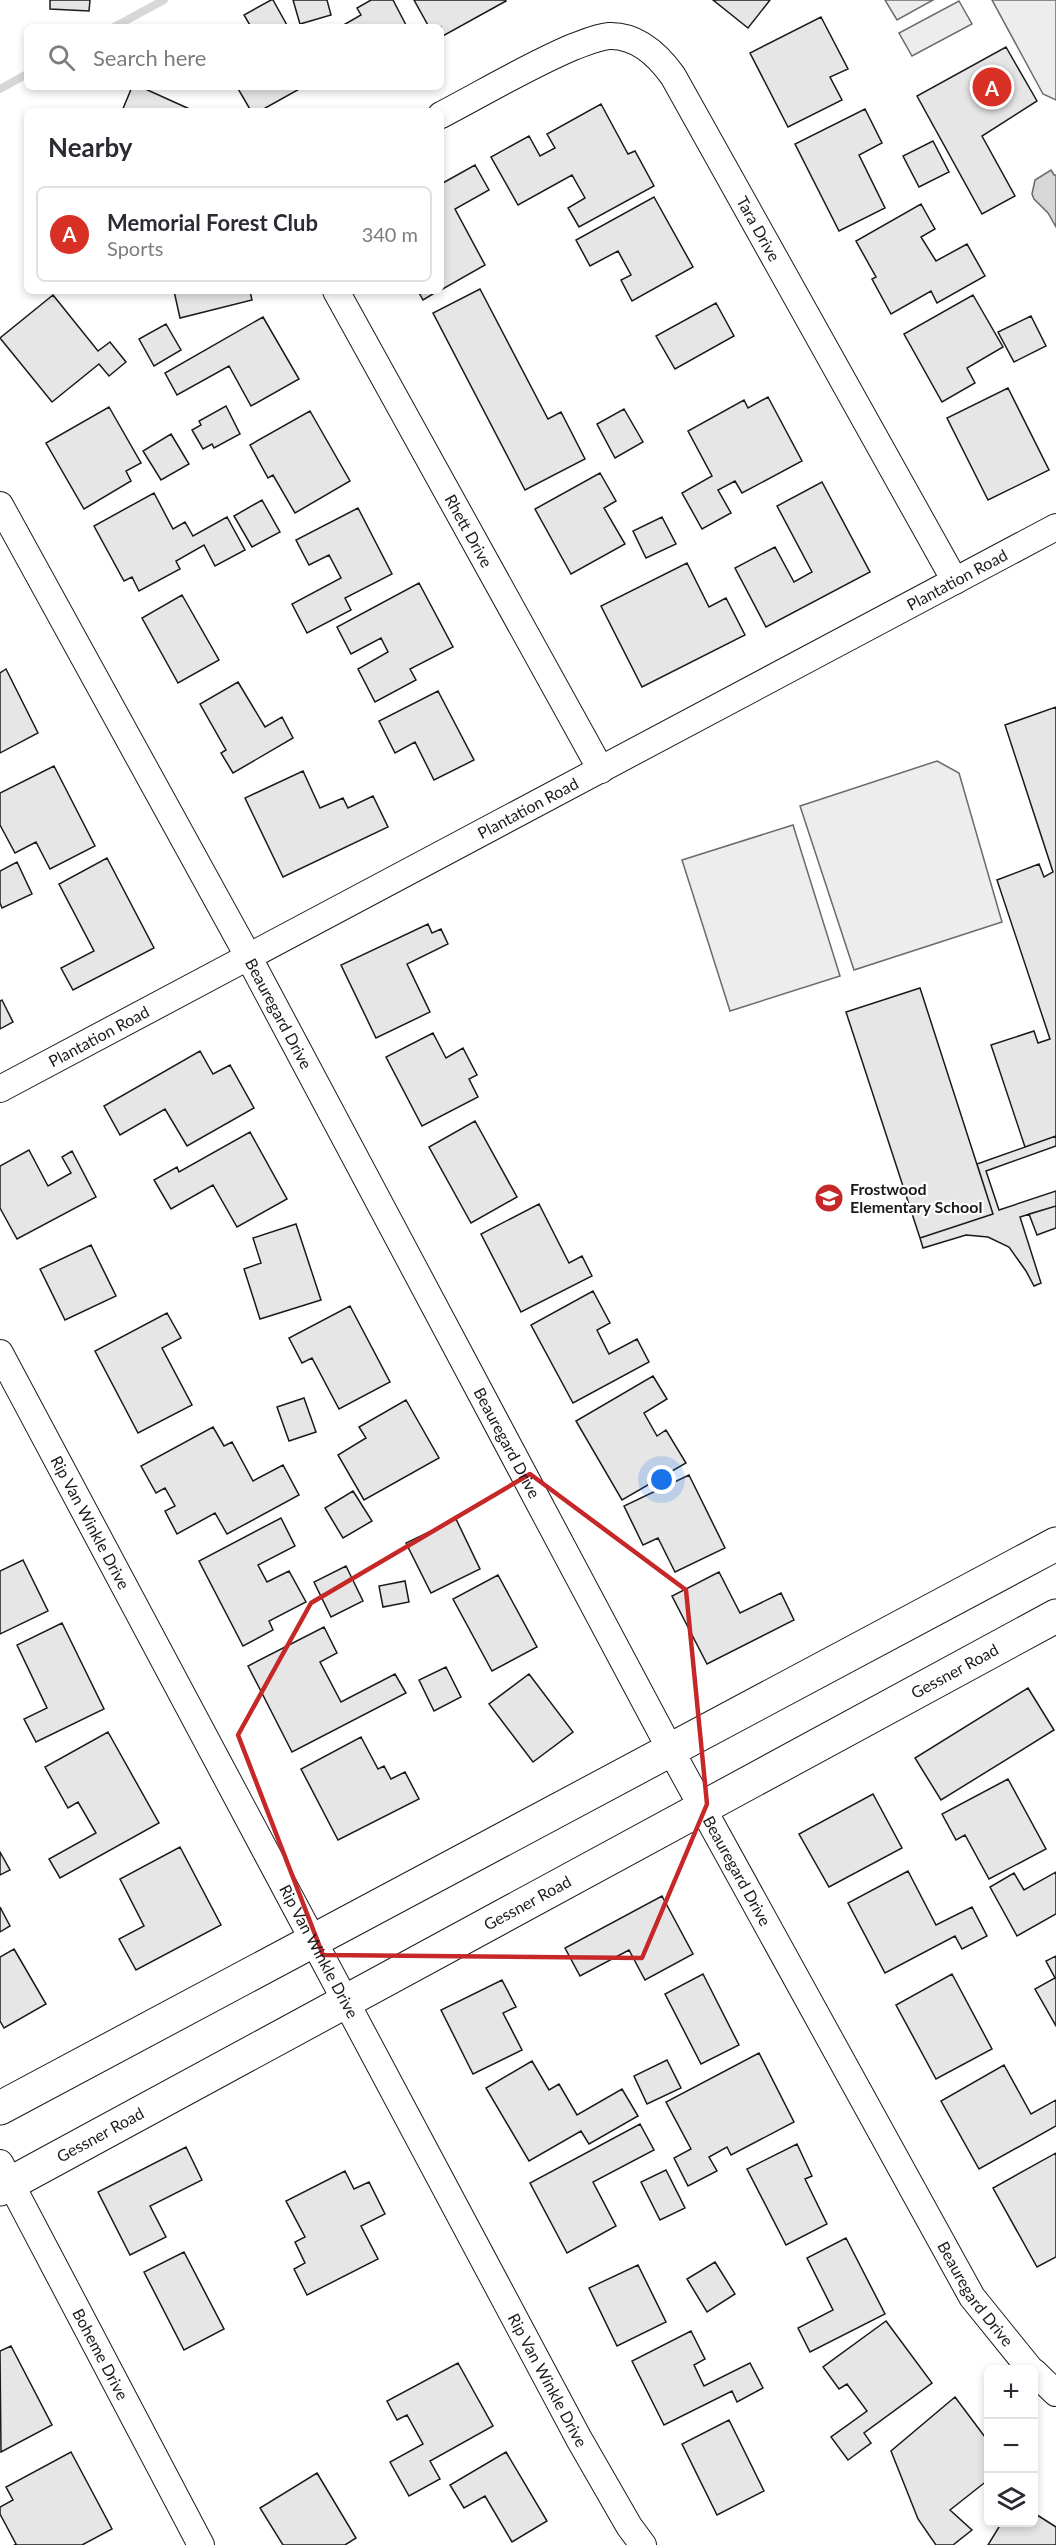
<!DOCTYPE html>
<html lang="en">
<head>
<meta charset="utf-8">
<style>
  body { margin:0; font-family:Lato,sans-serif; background:#f2f2f3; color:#2b2b33 }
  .controls { position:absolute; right:18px; bottom:18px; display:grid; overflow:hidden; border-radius:9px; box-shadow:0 3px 9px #0003 }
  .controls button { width:54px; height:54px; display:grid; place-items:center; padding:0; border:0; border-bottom:2px solid #e1e1e2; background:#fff; color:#2b2b33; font:30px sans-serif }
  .you { position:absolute; left:662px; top:1480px; width:21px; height:21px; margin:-15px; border:4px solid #fff; border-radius:50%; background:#1a73e8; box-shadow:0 0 0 9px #1a73e833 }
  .badge { display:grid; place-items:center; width:39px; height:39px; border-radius:50%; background:#d93025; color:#fff; font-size:20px; font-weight:700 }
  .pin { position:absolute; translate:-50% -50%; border:3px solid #fff; box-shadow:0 2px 6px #0006 }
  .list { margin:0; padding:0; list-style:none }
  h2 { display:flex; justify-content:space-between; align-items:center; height:78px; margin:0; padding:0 24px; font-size:26px }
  h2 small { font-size:20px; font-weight:400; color:#7c7c81 }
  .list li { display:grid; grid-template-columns:39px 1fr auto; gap:18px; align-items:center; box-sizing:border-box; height:96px; margin:0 12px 12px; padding:0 12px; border:2px solid #e1e1e2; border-radius:9px }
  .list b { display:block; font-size:22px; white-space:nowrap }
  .list p { margin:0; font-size:20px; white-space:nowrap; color:#7c7c81 }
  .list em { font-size:20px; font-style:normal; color:#7c7c81 }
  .icon { flex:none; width:33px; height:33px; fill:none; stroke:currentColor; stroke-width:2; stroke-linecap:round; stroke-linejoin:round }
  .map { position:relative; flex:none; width:1056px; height:2545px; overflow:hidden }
  .search { position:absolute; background:#fff; box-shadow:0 3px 9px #0003; left:24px; top:24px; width:420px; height:66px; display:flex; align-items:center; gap:15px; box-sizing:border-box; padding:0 21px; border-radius:9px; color:#7c7c81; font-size:22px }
  .panel { position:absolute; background:#fff; box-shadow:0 3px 9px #0003; left:24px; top:108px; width:420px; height:186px; border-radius:9px }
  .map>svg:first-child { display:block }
  .built { fill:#ededed; stroke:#6a6a6a; stroke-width:1.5 }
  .water { fill:#d7d7d7; stroke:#6a6a6a; stroke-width:1.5 }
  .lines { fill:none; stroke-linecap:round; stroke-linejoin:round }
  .stream { stroke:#d7d7d7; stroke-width:8 }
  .building { fill:#e6e6e6; stroke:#1a1a1a; stroke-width:1.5 }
  .street-casing { stroke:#1a1a1a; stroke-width:28 }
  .secondary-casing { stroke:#1a1a1a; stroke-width:35 }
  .street { stroke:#fff; stroke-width:26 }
  .secondary { stroke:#fff; stroke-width:33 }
  .marked { fill:none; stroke:#c62828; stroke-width:4.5; stroke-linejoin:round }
  .labels { text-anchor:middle; stroke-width:4.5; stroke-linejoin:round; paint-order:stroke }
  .street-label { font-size:16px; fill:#1a1a1a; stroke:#fff }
  .poi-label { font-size:16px; font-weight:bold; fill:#1a1a1a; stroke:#fff; text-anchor:start }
</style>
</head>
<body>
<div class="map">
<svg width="1056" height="2545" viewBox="0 0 1056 2545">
  <rect width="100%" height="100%" fill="#fff"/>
  <path class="built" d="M885,0H933L897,20Z
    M992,0H1056V100L1043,94Z
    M959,1L972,24L912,56L899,33Z
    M937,761L959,773L1002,922L854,970L800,806Z
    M793,825L840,976L730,1011L682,860Z"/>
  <path class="water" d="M1051,170L1054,175H1056V227L1048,213L1034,199L1032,194L1035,180Z"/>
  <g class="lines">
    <path class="stream" d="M114,27L164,0
      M0,89L27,74"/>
  </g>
  <path class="building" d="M50,0H90L89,11L50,9Z
    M271,0H273L288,27H251L244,15Z
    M293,0H327L331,15L300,24Z
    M371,0H393L407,27H340L361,15L357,8Z
    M414,0H505L506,1L441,37V27H429Z
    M713,0H770L748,28Z
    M821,17L848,69L830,77L842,100L788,127L750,53Z
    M1006,47L1037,101L982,136L1015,196L982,214L917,96Z
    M132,87H141L194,111H122Z
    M237,87H303L260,111H251Z
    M601,104L628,154L635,151L654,186L579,227L568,208L585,198L572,175L518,205L491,157L529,136L540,156L555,148L547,134Z
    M865,109L882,143L859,155L885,208L839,231L795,144Z
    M933,141L949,172L919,187L903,156Z
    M475,165L489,190L455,209L485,265L441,290V184Z
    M654,197L693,267L632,301L621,280L631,275L618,251L590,266L576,240Z
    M921,204L935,229L921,237L936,261L967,244L985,276L937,303L931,291L891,314L872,279L876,277L856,241Z
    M480,289L548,419L561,412L585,459L525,490L433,313Z
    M174,291H250L252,300L180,318Z
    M418,291H438L423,300Z
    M53,295L98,351L110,342L126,362L109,376L99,364L52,402L0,338Z
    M973,295L1003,347L967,368L975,383L942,402L904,334Z
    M716,303L734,336L675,369L656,336Z
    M1031,316L1046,346L1014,362L998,332Z
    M263,317L299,379L251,406L229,366L177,395L165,373Z
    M166,324L181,350L154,366L139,339Z
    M1008,388L1049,470L988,500L947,418Z
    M768,397L802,461L742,493L735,481L718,490L731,513L702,529L682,493L712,476L688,431L744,400L748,408Z
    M226,406L240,434L214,448L212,444L203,449L192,430L201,425L199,421Z
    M109,407L141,463L126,471L131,481L84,509L46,443Z
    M624,409L643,442L615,458L597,424Z
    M310,411L350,481L295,513L273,475L268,478L250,445Z
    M171,434L189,464L161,480L143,451Z
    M600,473L616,501L604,508L625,544L571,574L535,509Z
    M822,482L870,572L766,627L735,568L775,547L794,582L812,572L777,506Z
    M154,493L173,529L185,522L193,536L227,517L245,550L215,566L204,545L176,561L180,569L139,591L132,577L124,581L94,526Z
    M262,500L280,532L252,547L234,516Z
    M358,508L392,574L345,598L351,610L307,633L292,604L341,578L329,555L309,565L296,540Z
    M662,517L676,544L646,558L633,531Z
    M687,563L709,607L726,598L745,635L642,687L601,606Z
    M419,583L453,647L410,669L416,680L375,702L358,669L388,652L381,638L351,654L337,627Z
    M182,595L219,660L178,683L142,618Z
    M6,669L38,733L0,753V673Z
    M238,682L265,727L282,717L293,738L233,773L221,753L226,750L200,704Z
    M438,691L474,760L434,780L415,742L395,753L379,721Z
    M1056,707V1136L1025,1147L991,1045L1034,1031L1038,1043L1050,1039L997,880L1039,864L1044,877L1053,872L1005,725Z
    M54,766L95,846L50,869L36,842L15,853L0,825V793Z
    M303,771L320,808L343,798L348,808L373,796L388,827L283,877L245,798Z
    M107,858L154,948L73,990L61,968L94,951L59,884Z
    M17,862L32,894L2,908L0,903V871Z
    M428,924L432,933L441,929L448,944L407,964L430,1012L376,1038L341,965Z
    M920,988L993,1214L920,1238L846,1012Z
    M2,1000L13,1022L0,1029V1001Z
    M433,1033L446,1058L463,1048L477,1075L469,1079L478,1097L422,1126L386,1057Z
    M200,1051L213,1074L230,1065L254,1108L187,1146L165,1109L120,1135L104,1106Z
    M475,1121L517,1197L471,1223L429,1147Z
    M250,1132L287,1199L237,1227L213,1185L171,1209L154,1180L177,1167L179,1172Z
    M1056,1136V1146L986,1171L999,1210L1056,1191V1206L1020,1217L1041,1283L1034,1286L1026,1271L1009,1247L988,1237L966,1235L923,1248L920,1238L993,1214L977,1164Z
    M29,1150L48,1186L71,1173L62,1157L72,1151L96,1197L17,1239L0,1208V1166Z
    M539,1204L569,1263L582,1256L592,1276L521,1312L481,1234Z
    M1056,1206V1228L1037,1235L1029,1214Z
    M296,1224L321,1300L260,1319L244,1269L261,1263L253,1238Z
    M91,1245L116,1296L65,1320L40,1269Z
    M593,1291L610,1323L597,1330L609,1354L637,1339L649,1362L573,1403L531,1325Z
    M350,1306L390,1382L339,1409L312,1358L302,1363L289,1338Z
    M167,1313L181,1338L162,1348L192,1405L138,1433L95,1351Z
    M653,1376L667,1399L644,1413L657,1436L666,1430L686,1463L622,1500L576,1421Z
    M304,1398L316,1432L289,1441L277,1407Z
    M406,1400L439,1458L364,1500L338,1455L366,1438L359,1427Z
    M213,1427L224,1446L232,1442L253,1481L283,1465L299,1495L227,1534L215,1513L177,1534L165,1511L175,1506L165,1488L156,1493L141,1466Z
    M689,1475L725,1548L675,1572L658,1538L643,1545L624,1506Z
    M353,1491L372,1521L343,1538L325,1508Z
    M281,1518L295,1546L258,1565L267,1582L289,1571L306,1602L269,1621L273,1630L243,1646L199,1561Z
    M456,1519L480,1569L431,1593L406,1543Z
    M23,1560L48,1611L0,1634V1571Z
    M346,1566L363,1601L331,1617L314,1582Z
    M719,1572L740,1613L781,1593L794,1620L707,1664L672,1596Z
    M498,1575L537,1647L492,1671L453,1599Z
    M405,1581L409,1602L383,1607L379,1586Z
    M62,1623L104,1709L36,1742L24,1719L47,1708L17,1645Z
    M324,1627L337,1653L320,1662L341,1702L395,1674L406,1693L292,1752L248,1666Z
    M446,1667L461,1697L434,1711L419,1680Z
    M529,1674L573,1732L533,1762L489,1704Z
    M1028,1688L1054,1730L941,1800L915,1758Z
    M108,1732L159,1823L60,1878L49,1859L96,1833L78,1802L68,1808L45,1767Z
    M361,1737L378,1769L384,1766L391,1779L405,1772L419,1799L338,1840L301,1769Z
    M1008,1779L1046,1849L989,1879L965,1835L956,1840L942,1814Z
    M873,1794L902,1848L829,1887L799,1834Z
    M180,1847L221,1925L136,1970L119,1939L144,1926L120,1879Z
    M0,1852L10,1870L0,1875Z
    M908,1871L936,1925L972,1907L987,1936L962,1949L955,1936L885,1973L848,1903Z
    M1056,1872V1914L1017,1936L990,1887L1014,1873L1024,1890Z
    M662,1896L693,1954L645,1980L629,1950L580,1976L565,1948Z
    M0,1907L10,1926L0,1932Z
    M14,1949L46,2004L4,2028L0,2021V1957Z
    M1056,1956V2026L1035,1989L1055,1978L1046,1961Z
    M703,1974L739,2045L701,2064L665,1994Z
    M952,1974L992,2049L936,2079L896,2005Z
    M502,1980L516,2007L503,2013L522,2050L473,2074L441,2010Z
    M759,2053L794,2122L731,2155L727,2147L709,2157L717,2171L688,2186L674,2158L691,2149L666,2102Z
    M667,2060L681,2088L647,2104L634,2076Z
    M532,2061L549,2090L559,2084L577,2115L622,2089L638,2116L589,2144L581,2131L529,2161L486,2088Z
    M1004,2065L1031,2114L1056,2100V2126L979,2169L941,2101Z
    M640,2124L654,2150L593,2182L616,2226L567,2253L530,2183Z
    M797,2144L812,2176L805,2179L827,2224L786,2245L747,2169Z
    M186,2147L202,2180L150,2206L166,2237L130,2255L98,2192Z
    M1056,2153V2257L1037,2267L993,2188Z
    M666,2170L685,2208L660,2220L641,2182Z
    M345,2171L354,2189L369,2182L385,2214L361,2226L378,2259L307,2295L294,2269L305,2263L295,2242L305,2237L286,2201Z
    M846,2238L885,2314L810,2352L798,2328L833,2310L807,2258Z
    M184,2252L224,2329L184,2350L144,2272Z
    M715,2262L735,2294L707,2312L687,2279Z
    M638,2265L666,2322L617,2346L589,2288Z
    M886,2321L932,2383L864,2433L871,2443L848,2460L831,2437L867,2411L847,2384L839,2389L823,2367Z
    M691,2331L705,2359L694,2365L704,2386L750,2363L763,2388L737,2402L732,2391L664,2425L632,2361Z
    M11,2346L52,2425L1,2452L0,2351Z
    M458,2363L493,2426L430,2461L440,2479L409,2496L390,2462L423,2444L407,2415L397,2420L387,2401Z
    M955,2397L988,2441V2480L950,2510L972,2530L953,2545H936L918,2519L891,2451Z
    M729,2420L764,2491L717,2515L682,2444Z
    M71,2452L112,2529L82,2545H14L16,2544L0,2514V2507L13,2500L6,2487Z
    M506,2452L547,2521L512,2542L485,2496L464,2508L450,2485Z
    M317,2473L356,2538L345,2545H283L260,2508Z
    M1034,2513L1056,2527V2545H988L1002,2522H1034Z"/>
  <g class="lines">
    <g class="street-casing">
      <g id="street">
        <path id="s1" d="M441,115C485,92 528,66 573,47C584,43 597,37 609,36C637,35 658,55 673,76L955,581"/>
        <path id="s2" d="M336,291L601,770"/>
        <path id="s3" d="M0,505L248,956L670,1749L972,2297L1031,2370"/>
        <path id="s4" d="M0,1089L1056,527"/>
        <path id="s5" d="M0,1353L579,2439L629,2526L643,2545"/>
        <path id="s6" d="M0,2163L201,2545"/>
        <path d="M1034,2372L1056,2393"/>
      </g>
    </g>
    <g class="secondary-casing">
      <g id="secondary">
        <path d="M0,2108L1056,1544"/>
        <path id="s7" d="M0,2189L1056,1616"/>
      </g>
    </g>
    <use href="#street" class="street"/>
    <use href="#secondary" class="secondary"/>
  </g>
  <path class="marked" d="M530,1474L686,1590L707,1804L642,1958L323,1955L238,1735L311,1603Z"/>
  <defs>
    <g id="school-disc" transform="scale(1.5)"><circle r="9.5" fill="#c62828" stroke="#fff"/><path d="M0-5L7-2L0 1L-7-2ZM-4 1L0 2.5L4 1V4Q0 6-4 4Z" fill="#fff"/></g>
  </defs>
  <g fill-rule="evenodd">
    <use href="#school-disc" x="829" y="1198"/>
  </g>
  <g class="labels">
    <g class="street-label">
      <text dy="6" stroke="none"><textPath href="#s1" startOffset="440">Tara Drive</textPath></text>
      <text dy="6" stroke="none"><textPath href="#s2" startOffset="274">Rhett Drive</textPath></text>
      <text dy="6" stroke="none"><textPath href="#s4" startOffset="1084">Plantation Road</textPath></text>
      <text dy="6" stroke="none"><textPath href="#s4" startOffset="598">Plantation Road</textPath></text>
      <text dy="6" stroke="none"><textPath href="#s3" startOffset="580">Beauregard Drive</textPath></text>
      <text dy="6" stroke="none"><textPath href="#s4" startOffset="112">Plantation Road</textPath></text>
      <text dy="6" stroke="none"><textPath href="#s3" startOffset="1066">Beauregard Drive</textPath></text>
      <text dy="6" stroke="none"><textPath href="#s5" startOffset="192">Rip Van Winkle Drive</textPath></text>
      <text dy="6" stroke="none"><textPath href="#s7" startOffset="1086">Gessner Road</textPath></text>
      <text dy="6" stroke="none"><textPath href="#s3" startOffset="1552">Beauregard Drive</textPath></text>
      <text dy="6" stroke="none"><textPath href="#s7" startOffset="600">Gessner Road</textPath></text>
      <text dy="6" stroke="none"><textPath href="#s5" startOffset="678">Rip Van Winkle Drive</textPath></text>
      <text dy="6" stroke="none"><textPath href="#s7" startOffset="114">Gessner Road</textPath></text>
      <text dy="6" stroke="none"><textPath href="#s3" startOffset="2038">Beauregard Drive</textPath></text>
      <text dy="6" stroke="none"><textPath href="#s6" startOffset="216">Boheme Drive</textPath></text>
      <text dy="6" stroke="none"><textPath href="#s5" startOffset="1164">Rip Van Winkle Drive</textPath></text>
    </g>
    <g class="poi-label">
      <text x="850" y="1195">Frostwood<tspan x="850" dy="18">Elementary School</tspan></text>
    </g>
  </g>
</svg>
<div class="controls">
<button>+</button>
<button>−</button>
<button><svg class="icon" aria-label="layers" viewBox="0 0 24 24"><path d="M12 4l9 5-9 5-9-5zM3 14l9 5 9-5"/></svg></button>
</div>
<div class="you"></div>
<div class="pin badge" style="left:992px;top:87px">A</div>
<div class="search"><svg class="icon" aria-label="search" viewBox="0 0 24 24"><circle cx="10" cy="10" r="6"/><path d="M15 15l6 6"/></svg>Search here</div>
<section class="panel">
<h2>Nearby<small></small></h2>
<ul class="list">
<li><span class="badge">A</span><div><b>Memorial Forest Club</b><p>Sports</p></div><em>340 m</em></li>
</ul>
</section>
</div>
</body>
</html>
